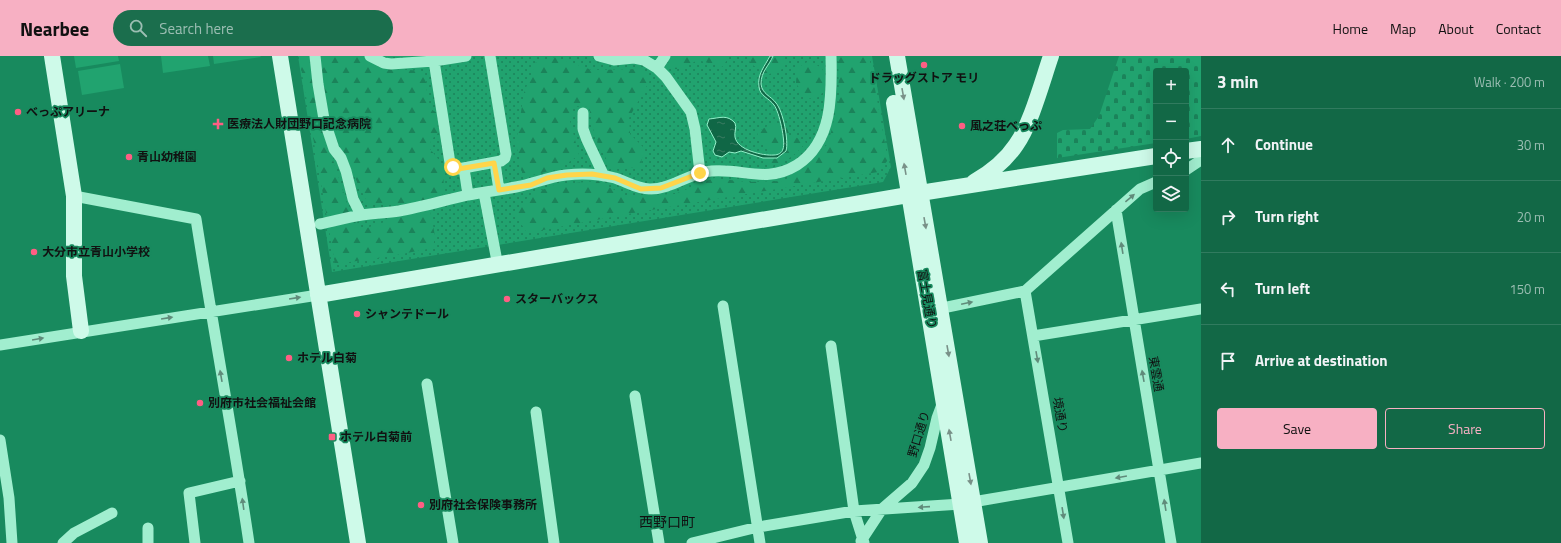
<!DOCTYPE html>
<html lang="en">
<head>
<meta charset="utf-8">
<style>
  body { margin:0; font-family:"Titillium Web","Noto Sans JP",sans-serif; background:#1b6e4d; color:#f1f3f6 }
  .controls { position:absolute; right:12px; top:12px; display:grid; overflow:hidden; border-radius:4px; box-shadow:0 4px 16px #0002 }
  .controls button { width:36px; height:36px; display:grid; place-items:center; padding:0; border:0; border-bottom:1px solid #317b5f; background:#126846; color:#f1f3f6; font:20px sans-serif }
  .stop { position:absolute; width:12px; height:12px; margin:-9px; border:3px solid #ffd54a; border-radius:50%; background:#fff }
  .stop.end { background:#ffd54a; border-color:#fff; box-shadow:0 1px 4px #0008 }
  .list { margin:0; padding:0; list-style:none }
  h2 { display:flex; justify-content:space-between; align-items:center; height:52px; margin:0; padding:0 16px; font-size:17px }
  h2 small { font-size:13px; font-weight:400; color:#9cbeb3 }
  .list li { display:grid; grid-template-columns:26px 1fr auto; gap:12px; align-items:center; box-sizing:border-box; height:72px; padding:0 16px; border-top:1px solid #317b5f }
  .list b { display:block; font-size:15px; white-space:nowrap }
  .list em { font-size:13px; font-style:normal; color:#9cbeb3 }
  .actions { display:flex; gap:8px; padding:12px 16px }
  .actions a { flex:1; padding:9px 0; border:1px solid #f7b0c3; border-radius:4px; text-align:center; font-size:14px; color:#f7b0c3 }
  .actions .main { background:#f7b0c3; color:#111 }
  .icon { flex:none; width:22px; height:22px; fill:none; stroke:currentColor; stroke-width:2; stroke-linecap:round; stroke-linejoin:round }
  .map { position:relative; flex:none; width:1201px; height:487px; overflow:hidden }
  header { display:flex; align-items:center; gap:24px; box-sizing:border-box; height:56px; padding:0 20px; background:#f7b0c3; color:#111 }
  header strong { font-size:19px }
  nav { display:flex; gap:22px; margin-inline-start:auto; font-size:14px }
  .search { width:280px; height:36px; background:#1b6e4d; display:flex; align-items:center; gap:10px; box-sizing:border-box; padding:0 14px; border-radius:22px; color:#9cbeb3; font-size:15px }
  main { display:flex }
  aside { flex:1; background:#126846 }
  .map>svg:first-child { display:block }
  .grass { fill:url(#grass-dots) }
  .forest { fill:url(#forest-firs) }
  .cemetery { fill:url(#cemetery-stones) }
  .pitch { fill:#21a36f }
  .water { fill:url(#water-ripples); stroke:#94f0ca }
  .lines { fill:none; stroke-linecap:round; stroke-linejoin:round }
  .street { stroke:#a1eecf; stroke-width:11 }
  .secondary { stroke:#cefae9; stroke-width:16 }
  .oneway { fill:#799188 }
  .oneway2 { fill:#608b7a }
  .route { stroke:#ffd54a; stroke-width:5 }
  .poi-dot { fill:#ff5e84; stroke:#188a5e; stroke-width:1.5 }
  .labels { text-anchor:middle; stroke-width:3.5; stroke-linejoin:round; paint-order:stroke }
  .poi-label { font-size:12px; font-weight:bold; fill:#111; stroke:#188a5e; text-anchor:start }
  .street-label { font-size:12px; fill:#111; stroke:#188a5e }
  .quarter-label { font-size:14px; fill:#111; stroke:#188a5e }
</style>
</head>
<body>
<header>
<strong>Nearbee</strong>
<div class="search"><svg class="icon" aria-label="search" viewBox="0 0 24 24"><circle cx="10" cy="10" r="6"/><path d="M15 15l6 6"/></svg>Search here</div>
<nav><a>Home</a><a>Map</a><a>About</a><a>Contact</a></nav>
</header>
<main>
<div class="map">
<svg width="1201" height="487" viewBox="0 0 1201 487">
  <defs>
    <pattern id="grass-dots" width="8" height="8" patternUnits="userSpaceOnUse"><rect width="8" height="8" fill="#21a36f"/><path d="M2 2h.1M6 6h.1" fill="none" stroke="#1b835a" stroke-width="1.8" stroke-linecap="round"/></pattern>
    <pattern id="forest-firs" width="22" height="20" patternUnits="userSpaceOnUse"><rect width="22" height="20" fill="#21a36f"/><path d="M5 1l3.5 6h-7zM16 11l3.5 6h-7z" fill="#1b835a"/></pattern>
    <pattern id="cemetery-stones" width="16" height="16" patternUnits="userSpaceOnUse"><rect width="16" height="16" fill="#21a36f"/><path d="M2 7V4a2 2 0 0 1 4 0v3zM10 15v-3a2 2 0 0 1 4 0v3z" fill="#1b835a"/></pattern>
    <pattern id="water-ripples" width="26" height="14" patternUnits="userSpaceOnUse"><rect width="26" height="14" fill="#106746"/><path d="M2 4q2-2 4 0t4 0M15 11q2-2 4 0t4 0" fill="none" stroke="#3a7b62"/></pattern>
  </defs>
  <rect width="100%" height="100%" fill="#188a5e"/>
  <path class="grass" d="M298,0H872L891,111L883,126L332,216Z"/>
  <path class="forest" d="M299,0H311V10L317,56L336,113L350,157L360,174L382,167L394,158L430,154L435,180L433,192L386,201L335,208Z
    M320,0H366L380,12L423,15L426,24L428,51L437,57L438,77L431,84L430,93L443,109L444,138L416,147L368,148L332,75L320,16Z
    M670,0H730L722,11L698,4L680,13H664Z
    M749,0H784L785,12L767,19L750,7Z
    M838,0H869L888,104L878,116L633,157L527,177L514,157L530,139L554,129L597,125L626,140L675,138L714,122L747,126L784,125L828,88L839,44Z
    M555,1L592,14L639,13L650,24L629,62L630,78L645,93L639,112L610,111L594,77L589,51L573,50L570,65L579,99L559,113L523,121L516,87L524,37L536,6Z
    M809,5L822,12L828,29L819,41L806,43L796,27L797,12Z
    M773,67L787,70L790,82L793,80L806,86C796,99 787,105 772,110L764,106L768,92L759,84L757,76Z"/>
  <path class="cemetery" d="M1119,0H1201V80L1186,83V15H1156V87L1057,102V77L1063,74L1090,73L1099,60Z"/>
  <path class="pitch" d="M74,0H118L119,5L76,12Z
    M161,0H208L210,10L163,17Z
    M213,0H260L261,1L214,8Z
    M120,8L124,32L82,39L78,15Z"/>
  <path class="water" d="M770,0H773C769,10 761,15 761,28C762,38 771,40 776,47C783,55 789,85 786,95L777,102H763L741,95L735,97L729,96L722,101L715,99L713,95L716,86L707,69L709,63C720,62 727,58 735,67C737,72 734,76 735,81C737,94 763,100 774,99C778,99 782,97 783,93C786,86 779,55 774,49C769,42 760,40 759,31C757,18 765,10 770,0Z"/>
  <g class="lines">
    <path class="street" d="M315,0L318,28L324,63L334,93L341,102L346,115L353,143L361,159
      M370,0L384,7L391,8L434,5L450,107L453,111L458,113L501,105L505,102L506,98L490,0
      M599,0L614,4L634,2L644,4L657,12
      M665,0L657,12L666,21L691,56L695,73L700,117
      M434,5L466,0
      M583,57V73L587,84L604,120
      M495,107L499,134
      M464,112L468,139
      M1186,114L1201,104
      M484,137L496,200
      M74,140L196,163C213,271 233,379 249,487
      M1116,154L1171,487
      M320,168C335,165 348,161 362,159C375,157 387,157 399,155C422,151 445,144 468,139C484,136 500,134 516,131C533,128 548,121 566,119C582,117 599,118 615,122C627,126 637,133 650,133C672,133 689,117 711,115C743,112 766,128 797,109C833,86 832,38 831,0
      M1025,235L1068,487
      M723,250L760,487
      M933,254L1025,235L1140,133L1156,126
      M1033,280L1201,253
      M0,289L318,239
      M831,290L854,455L864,487
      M427,328L453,487
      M635,340L659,487
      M536,356L554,487
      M0,384L9,442L12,487
      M148,472V487
      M861,485L882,453L912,427L924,409L930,392L937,362L943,346
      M63,487L74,477L112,457
      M195,487L189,437L240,425
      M692,487L758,471L854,455L961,448L1201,407"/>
    <path class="secondary" d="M52,0L74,140V220L81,275
      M280,0L358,487
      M897,0L980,487
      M894,47L967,487
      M1186,95L1201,93
      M974,126C990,117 1006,104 1016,89C1031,68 1042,26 1051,0
      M318,239L920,137L1156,100"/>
  </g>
  <defs><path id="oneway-solid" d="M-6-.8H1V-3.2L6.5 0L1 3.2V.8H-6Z"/></defs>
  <g class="oneway">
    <use href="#oneway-solid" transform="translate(903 38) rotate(80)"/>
    <use href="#oneway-solid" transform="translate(905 113) rotate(-100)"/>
    <use href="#oneway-solid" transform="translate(925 167) rotate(80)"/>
    <use href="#oneway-solid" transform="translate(948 295) rotate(80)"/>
    <use href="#oneway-solid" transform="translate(950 379) rotate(-100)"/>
    <use href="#oneway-solid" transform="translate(970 423) rotate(80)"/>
  </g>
  <g class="oneway2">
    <use href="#oneway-solid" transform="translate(1130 142) rotate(-40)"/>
    <use href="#oneway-solid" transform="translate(1122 192) rotate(-99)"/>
    <use href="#oneway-solid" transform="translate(295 242) rotate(-9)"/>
    <use href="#oneway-solid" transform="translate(967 247) rotate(-12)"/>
    <use href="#oneway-solid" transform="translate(167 262) rotate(-9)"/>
    <use href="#oneway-solid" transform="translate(38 283) rotate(-10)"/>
    <use href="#oneway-solid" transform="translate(1037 301) rotate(80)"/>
    <use href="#oneway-solid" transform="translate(221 320) rotate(-100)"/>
    <use href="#oneway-solid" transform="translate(1143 320) rotate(-100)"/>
    <use href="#oneway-solid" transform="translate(1121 421) rotate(170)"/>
    <use href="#oneway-solid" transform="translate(243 448) rotate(-98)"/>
    <use href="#oneway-solid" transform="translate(1165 449) rotate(-99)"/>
    <use href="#oneway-solid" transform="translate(924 451) rotate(176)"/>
    <use href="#oneway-solid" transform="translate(1063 457) rotate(81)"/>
  </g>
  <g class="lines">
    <path class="route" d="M453,111L458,113L494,107L499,134L531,129L547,122L567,119L592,118L615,122L641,133L661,132L700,117"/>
  </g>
  <g class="poi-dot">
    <circle cx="924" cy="9" r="4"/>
    <circle cx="18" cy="56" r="4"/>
    <path d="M216 62h4v4h4v4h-4v4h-4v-4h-4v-4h4z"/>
    <circle cx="962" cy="70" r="4"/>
    <circle cx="129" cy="101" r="4"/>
    <circle cx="34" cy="196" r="4"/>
    <circle cx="507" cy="243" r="4"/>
    <circle cx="357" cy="258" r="4"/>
    <circle cx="289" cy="302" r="4"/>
    <circle cx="200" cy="347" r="4"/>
    <rect x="328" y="377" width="8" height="8" rx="2"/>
    <circle cx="421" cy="449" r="4"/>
  </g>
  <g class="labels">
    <g class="poi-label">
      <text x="924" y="26" text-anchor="middle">ドラッグストア モリ</text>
      <text x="26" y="60">べっぷアリーナ</text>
      <text x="227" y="72">医療法人財団野口記念病院</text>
      <text x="970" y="74">風之荘べっぷ</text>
      <text x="137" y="105">青山幼稚園</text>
      <text x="42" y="200">大分市立青山小学校</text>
      <text x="515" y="247">スターバックス</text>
      <text x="365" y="262">シャンテドール</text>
      <text x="297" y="306">ホテル白菊</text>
      <text x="208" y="351">別府市社会福祉会館</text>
      <text x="340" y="385">ホテル白菊前</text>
      <text x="429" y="453">別府社会保険事務所</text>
    </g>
    <g class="street-label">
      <text transform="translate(927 243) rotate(80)" y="4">富士見通り</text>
      <text transform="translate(1156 318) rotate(80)" y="4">東雲通</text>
      <text transform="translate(1060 359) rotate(80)" y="4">境通り</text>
      <text transform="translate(919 378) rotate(-73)" y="4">野口通り</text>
    </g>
    <g class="quarter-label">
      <text x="667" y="471">西野口町</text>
    </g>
  </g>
</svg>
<div class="controls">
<button>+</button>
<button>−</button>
<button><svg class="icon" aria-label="locate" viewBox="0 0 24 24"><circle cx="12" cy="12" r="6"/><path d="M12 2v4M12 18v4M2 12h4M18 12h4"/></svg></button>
<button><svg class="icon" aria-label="layers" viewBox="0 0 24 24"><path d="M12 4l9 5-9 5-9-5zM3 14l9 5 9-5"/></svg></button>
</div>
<div class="stop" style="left:453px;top:111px"></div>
<div class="stop end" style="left:700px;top:117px"></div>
</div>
<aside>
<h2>3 min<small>Walk · 200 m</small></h2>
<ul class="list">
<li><svg class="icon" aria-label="ahead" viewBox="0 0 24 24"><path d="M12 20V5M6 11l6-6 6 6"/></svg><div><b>Continue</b></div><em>30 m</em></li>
<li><svg class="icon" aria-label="right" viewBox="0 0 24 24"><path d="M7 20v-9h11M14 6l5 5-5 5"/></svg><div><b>Turn right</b></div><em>20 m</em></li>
<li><svg class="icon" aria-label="left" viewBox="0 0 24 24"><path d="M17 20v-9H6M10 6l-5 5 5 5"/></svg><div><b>Turn left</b></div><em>150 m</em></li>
<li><svg class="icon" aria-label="arrive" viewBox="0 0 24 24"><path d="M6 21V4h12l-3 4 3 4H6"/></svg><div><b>Arrive at destination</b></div></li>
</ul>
<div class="actions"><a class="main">Save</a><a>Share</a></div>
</aside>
</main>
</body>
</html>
